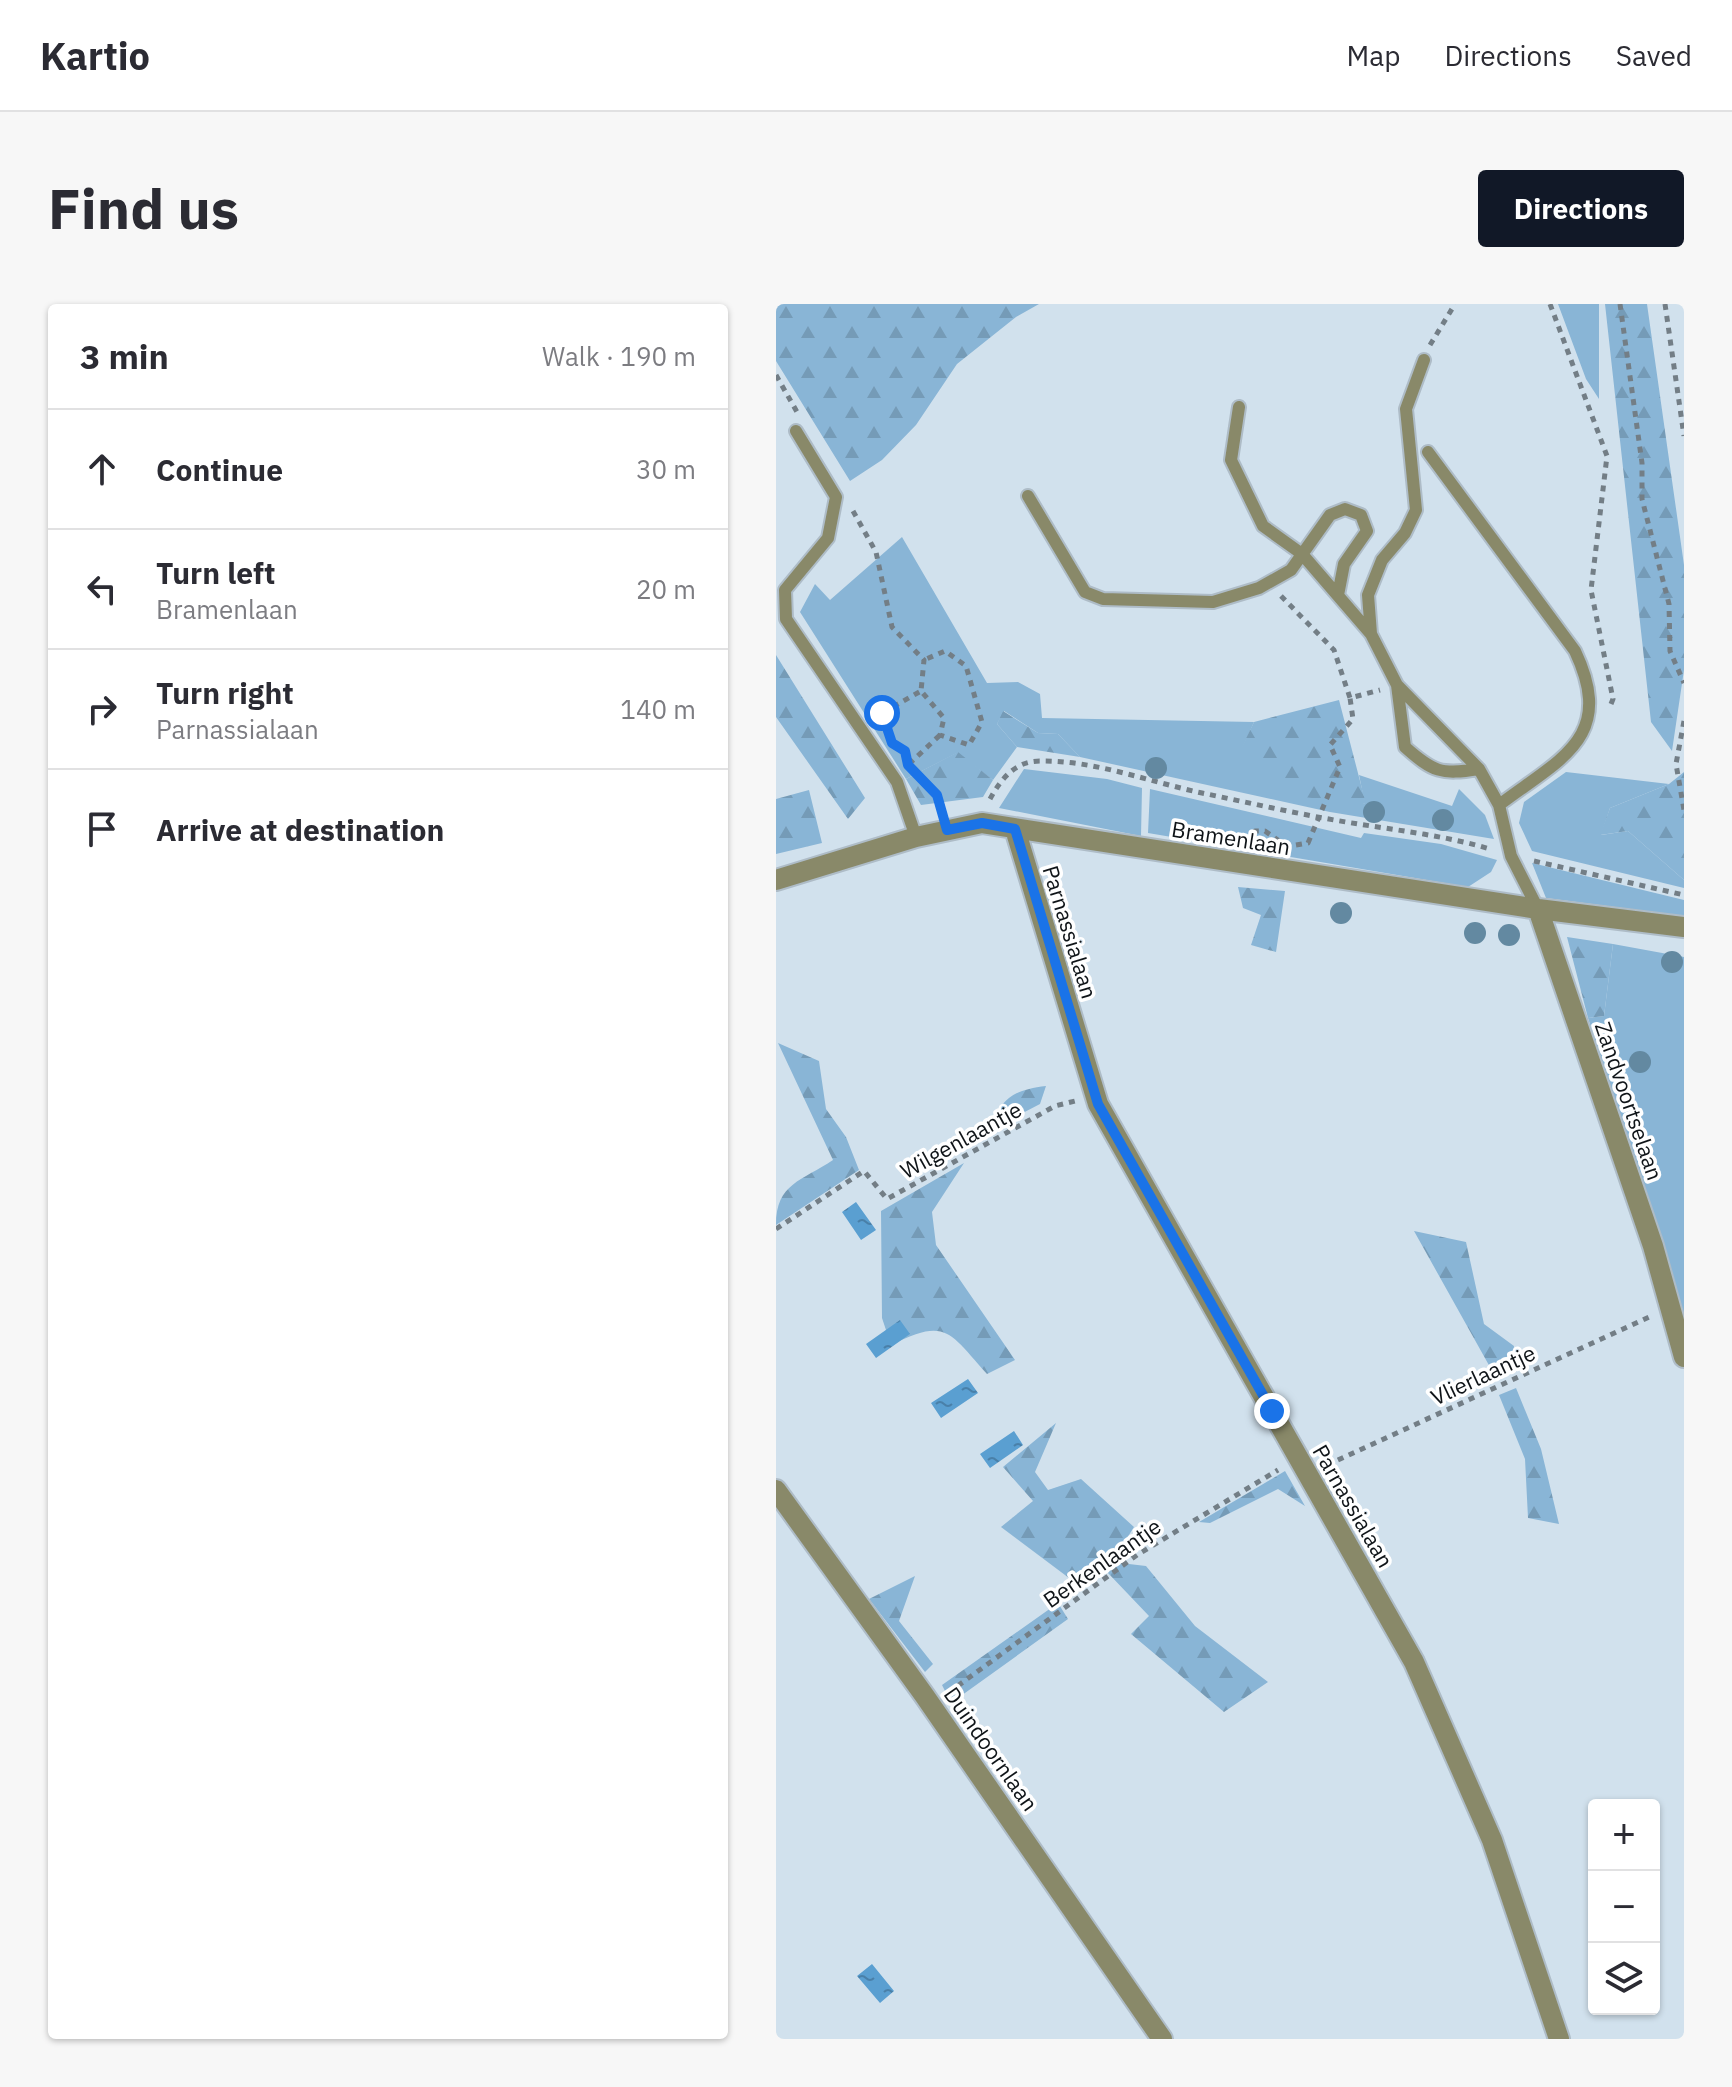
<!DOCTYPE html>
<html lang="en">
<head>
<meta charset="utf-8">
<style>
  body { margin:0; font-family:"IBM Plex Sans",sans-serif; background:#f7f7f7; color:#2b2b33 }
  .controls { position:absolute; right:24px; bottom:24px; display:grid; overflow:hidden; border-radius:8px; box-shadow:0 2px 6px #0004 }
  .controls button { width:72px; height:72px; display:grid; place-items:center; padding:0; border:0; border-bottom:2px solid #e1e1e2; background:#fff; color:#2b2b33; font:40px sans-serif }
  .stop { position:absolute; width:24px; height:24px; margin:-18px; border:6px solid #1a73e8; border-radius:50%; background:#fff }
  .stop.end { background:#1a73e8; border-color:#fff; box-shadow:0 2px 8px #0008 }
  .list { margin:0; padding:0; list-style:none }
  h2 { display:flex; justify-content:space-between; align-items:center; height:104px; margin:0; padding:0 32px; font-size:34px }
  h2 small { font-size:26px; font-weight:400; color:#7c7c81 }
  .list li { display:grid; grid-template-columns:52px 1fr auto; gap:24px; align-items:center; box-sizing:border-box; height:120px; padding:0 32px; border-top:2px solid #e1e1e2 }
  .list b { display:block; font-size:30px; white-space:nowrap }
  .list p { margin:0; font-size:26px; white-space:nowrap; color:#7c7c81 }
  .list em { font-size:26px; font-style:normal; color:#7c7c81 }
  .icon { flex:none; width:44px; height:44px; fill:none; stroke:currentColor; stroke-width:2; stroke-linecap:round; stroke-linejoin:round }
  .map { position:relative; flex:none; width:908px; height:1735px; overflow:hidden; border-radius:8px }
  header { display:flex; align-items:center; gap:48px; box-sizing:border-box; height:112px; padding:0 40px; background:#fff; border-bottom:2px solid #e1e1e2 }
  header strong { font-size:38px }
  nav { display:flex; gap:44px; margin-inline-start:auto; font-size:28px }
  .intro { display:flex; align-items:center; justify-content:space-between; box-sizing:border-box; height:192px; padding:0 48px }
  h1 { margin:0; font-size:56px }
  .button { padding:20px 36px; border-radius:8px; background:#111827; color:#fff; font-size:28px; font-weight:700 }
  main { display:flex; gap:48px; padding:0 48px }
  aside { flex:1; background:#fff; border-radius:8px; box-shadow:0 2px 6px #0004 }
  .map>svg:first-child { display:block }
  .green { fill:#89b5d6 }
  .forest { fill:url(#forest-firs) }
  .water { fill:url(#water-ripples) }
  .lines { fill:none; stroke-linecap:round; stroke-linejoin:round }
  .service-casing { stroke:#aebcc7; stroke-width:16 }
  .minor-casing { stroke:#aebcc7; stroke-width:24 }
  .path { stroke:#737e86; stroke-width:5; stroke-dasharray:6 6; stroke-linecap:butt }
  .service { stroke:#898969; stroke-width:12 }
  .minor { stroke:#898969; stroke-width:20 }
  .tree { fill:#6389a1 }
  .route { stroke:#1a73e8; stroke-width:10 }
  .labels { text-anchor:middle; stroke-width:7; stroke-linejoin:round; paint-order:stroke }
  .street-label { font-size:22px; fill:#0f1418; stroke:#fff }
</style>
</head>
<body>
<header>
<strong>Kartio</strong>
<nav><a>Map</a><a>Directions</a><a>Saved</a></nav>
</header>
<div class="intro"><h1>Find us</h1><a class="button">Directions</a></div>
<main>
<aside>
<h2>3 min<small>Walk · 190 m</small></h2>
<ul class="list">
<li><svg class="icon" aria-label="ahead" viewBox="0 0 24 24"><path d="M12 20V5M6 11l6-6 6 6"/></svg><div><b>Continue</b></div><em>30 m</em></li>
<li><svg class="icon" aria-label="left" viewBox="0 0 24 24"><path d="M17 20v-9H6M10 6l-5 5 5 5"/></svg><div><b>Turn left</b><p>Bramenlaan</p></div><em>20 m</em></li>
<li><svg class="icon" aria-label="right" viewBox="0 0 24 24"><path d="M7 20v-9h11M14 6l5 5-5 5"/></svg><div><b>Turn right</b><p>Parnassialaan</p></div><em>140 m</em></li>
<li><svg class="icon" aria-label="arrive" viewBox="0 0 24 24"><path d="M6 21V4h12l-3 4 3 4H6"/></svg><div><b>Arrive at destination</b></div></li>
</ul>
</aside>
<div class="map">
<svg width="908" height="1735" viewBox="0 0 908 1735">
  <defs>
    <pattern id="forest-firs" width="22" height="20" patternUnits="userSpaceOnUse" patternTransform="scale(2)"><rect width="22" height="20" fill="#89b5d6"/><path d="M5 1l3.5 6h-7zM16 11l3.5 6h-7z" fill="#759bb7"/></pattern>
    <pattern id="water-ripples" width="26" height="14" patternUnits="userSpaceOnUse" patternTransform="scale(2)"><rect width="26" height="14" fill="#5a9fd1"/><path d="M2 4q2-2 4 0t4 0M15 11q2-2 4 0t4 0" fill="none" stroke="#4980a9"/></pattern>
  </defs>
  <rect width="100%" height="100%" fill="#d1e1ed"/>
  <path class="green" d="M782,0H823V95L810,75Z
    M126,233L211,379L242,378L264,390L266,414L478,418L465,447L589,500L583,471L676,502L683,485L709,511L718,535L554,508L304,453L282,430L262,429L228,407L221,420L241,443L217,476L181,449L130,475L24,308L39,280L54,296Z
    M248,465L331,475L366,484L365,532L223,504Z
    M790,468L893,480L834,504L825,531L852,527L908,576V584L756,547L743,519L748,498Z
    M374,485L585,534L588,529L665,540L721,556L715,568L692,583L372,529Z
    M756,559L908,596V612L770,594Z
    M837,640L908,653V1010L812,714L828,712Z"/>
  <path class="forest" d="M0,0H263L240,13L181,60L140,121L106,156L74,177L0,57Z
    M829,0H871L908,261V366L896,447L875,418Z
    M0,351L89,494L72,515L0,413Z
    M563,396L590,500L509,491L464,447L478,418Z
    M227,407L262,429L282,430L304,453L241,443L221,420Z
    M182,448L217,476L207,493L145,501L130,475Z
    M908,468V576L852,527L824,531L834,504L893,480Z
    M33,486L46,539L0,550V495Z
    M462,583L509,587L500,648L475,641L485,611L467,604Z
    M791,633L837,640L828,712L812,714Z
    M2,739L43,757L50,805L70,833L83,866L0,921C0,879 26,877 57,856Z
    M270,782L264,800L214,826C225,794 237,786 270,782Z
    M188,859L156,908L160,941L239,1056L211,1070C173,1028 171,1013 115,1041L106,1014L105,907Z
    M638,927L690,938L708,1020L738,1042L736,1065L719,1072Z
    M740,1084L765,1145L783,1220L752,1214L749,1155L723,1091Z
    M280,1119L259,1168L272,1186L305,1175L358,1223L336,1258L370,1262L419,1322L492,1378L448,1408L355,1330L373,1312L332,1269L293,1274L225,1223L257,1197L227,1163Z
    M509,1167L529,1202L502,1185L434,1219L423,1218Z
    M139,1272L123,1317L157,1360L149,1368L93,1295Z
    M282,1299L292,1315L175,1399L166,1381Z"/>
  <path class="water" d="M80,898L100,926L85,936L66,908Z
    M124,1016L134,1030L100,1054L90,1040Z
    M192,1075L202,1089L165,1114L155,1099Z
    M238,1127L247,1141L214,1164L204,1150Z
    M96,1660L118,1687L104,1699L81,1672Z"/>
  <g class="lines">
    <g class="service-casing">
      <path id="service" d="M463,103L455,156L487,222L526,250L595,330L621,381L703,465L723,501L735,552L762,605
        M20,127L60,193L52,234L9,286L10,315L121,478L140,533
        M652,148L799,347C840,434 785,454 723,501
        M252,192L309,288L327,295L437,298L483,284L515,266L554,211L569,205L585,211L591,227L568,260L562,291
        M595,330L592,291L606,256L629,229L640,206L630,105L648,56
        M621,381L629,443C657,468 665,471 703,465"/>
    </g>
    <g class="minor-casing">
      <path id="minor" d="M239,525L322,800L638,1358L716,1536L783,1735
        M0,576L140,533L206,519L762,605L908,623
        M762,605L877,942L908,1053
        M0,1186L148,1391L386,1735"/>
    </g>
    <path class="path" d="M774,0L831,152L815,286L837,395L835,400
      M844,0L866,159V195L893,300L894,347L908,379
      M889,0L908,132
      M654,41L679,0
      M0,71L21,108
      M77,207L100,248L116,323L148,356L145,387L168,414L164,431L193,441L206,418L190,362L169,347L148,356
      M505,292L558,346L574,394L604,386
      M908,417L900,460L908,506
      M108,420L106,409L145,387
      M133,460L164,431
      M141,470L161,491L165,504
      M214,495C225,475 239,457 264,457C318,456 374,478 426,489C474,499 522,510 570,518C618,526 667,531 714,545
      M470,538L479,527H489L506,539
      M520,541L532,539L564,463L554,441L577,415L574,394
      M758,557L908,591
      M0,925L88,867L111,895L279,802L299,797
      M551,1161L873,1013
      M172,1389L361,1251L502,1166"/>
    <use href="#service" class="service"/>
    <use href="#minor" class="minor"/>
  </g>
  <g class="tree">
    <circle cx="380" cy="464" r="11"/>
    <circle cx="598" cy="508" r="11"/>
    <circle cx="667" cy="516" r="11"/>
    <circle cx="565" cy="609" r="11"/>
    <circle cx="699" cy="629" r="11"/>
    <circle cx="733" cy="631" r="11"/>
    <circle cx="896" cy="658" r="11"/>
    <circle cx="864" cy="758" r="11"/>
  </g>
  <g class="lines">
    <path class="route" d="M106,409L116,439L129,447L132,461L161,491L171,526L206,519L239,525L322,800L496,1107"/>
  </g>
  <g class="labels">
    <g class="street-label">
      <text transform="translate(455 534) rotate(9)" y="8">Bramenlaan</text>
      <text transform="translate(294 628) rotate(73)" y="8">Parnassialaan</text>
      <text transform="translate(853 797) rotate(71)" y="8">Zandvoortselaan</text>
      <text transform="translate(185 836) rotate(-29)" y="8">Wilgenlaantje</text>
      <text transform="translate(707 1071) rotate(-25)" y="8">Vlierlaantje</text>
      <text transform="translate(577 1202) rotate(60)" y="8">Parnassialaan</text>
      <text transform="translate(326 1259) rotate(-35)" y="8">Berkenlaantje</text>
      <text transform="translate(215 1445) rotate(55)" y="8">Duindoornlaan</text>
    </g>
  </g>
</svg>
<div class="controls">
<button>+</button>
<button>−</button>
<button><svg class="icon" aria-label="layers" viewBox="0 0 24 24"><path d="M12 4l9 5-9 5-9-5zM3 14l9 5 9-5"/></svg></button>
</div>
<div class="stop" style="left:106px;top:409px"></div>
<div class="stop end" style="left:496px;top:1107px"></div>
</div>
</main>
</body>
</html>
